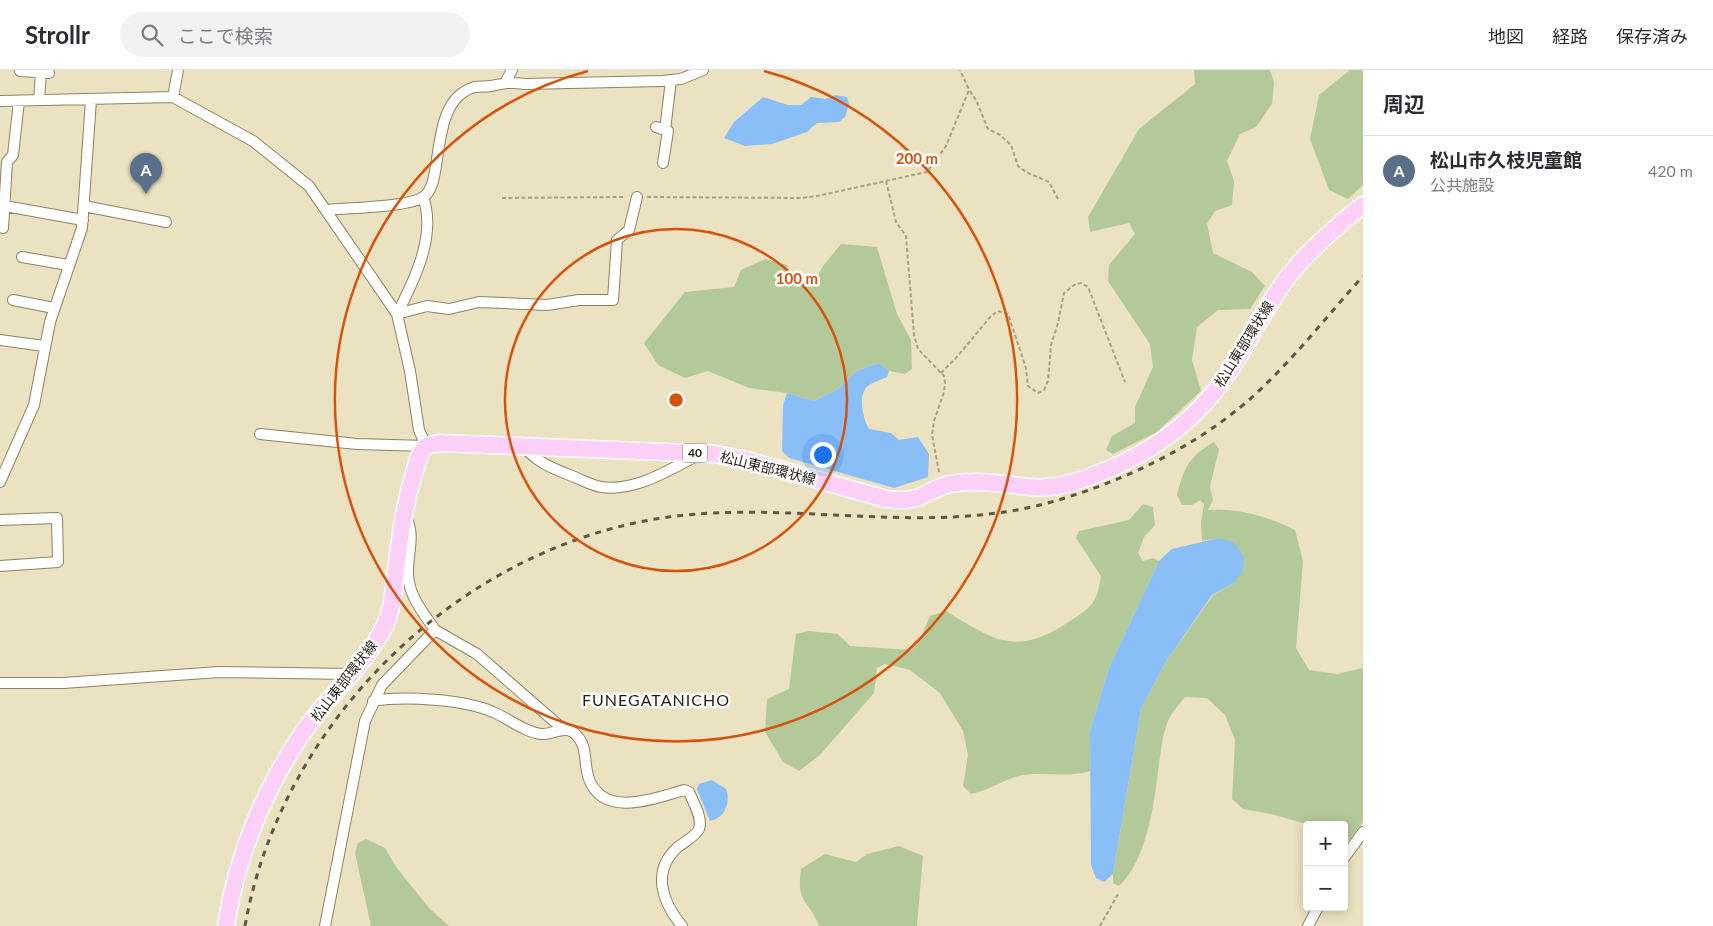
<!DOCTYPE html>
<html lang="ja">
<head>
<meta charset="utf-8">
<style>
  body { margin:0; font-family:Lato,"Noto Sans JP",sans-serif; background:#f2f2f3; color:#2b2b33 }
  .controls { position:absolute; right:15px; bottom:15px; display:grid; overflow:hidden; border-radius:5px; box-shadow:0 2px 12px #0003 }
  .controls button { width:45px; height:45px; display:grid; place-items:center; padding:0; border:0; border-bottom:1px solid #e1e1e2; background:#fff; color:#2b2b33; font:25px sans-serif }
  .you { position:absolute; left:822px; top:384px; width:18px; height:18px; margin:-12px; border:4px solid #fff; border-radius:50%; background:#1a73e8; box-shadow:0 0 0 8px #1a73e833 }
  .badge { display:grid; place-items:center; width:32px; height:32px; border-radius:50%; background:#7c3aed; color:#fff; font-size:16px; font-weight:700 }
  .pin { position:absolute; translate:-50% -41px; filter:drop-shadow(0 1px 2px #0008) }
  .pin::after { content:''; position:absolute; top:26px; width:18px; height:15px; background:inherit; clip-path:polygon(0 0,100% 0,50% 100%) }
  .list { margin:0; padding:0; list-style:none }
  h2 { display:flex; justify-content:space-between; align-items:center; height:65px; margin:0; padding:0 20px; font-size:21px }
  h2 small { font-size:16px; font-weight:400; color:#7c7c81 }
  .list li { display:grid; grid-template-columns:32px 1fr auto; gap:15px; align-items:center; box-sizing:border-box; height:70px; padding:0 20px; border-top:1px solid #e1e1e2 }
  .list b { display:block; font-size:19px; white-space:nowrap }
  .list p { margin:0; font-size:16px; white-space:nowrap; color:#7c7c81 }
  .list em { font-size:16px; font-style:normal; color:#7c7c81 }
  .icon { flex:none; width:28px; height:28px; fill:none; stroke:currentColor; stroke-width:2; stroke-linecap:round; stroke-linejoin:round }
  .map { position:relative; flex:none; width:1363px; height:856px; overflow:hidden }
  header { display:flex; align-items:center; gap:30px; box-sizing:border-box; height:70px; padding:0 25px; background:#fff; border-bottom:1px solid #e1e1e2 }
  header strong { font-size:24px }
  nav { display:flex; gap:28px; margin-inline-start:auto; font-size:18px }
  .search { width:350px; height:45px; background:#f2f2f3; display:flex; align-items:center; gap:12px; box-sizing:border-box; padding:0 18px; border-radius:28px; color:#7c7c81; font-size:19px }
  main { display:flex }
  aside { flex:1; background:#fff }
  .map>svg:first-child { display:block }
  .green { fill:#b4c99a }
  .water { fill:#8abef6 }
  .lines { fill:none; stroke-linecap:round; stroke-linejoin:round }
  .minor-casing { stroke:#8c8365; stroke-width:12 }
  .primary-casing { stroke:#fff; stroke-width:19 }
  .path { stroke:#a8a187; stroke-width:2; stroke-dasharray:4 2.5; stroke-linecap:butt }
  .minor { stroke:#fff; stroke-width:10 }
  .primary { stroke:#fcd0f7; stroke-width:16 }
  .rail { stroke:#5d5846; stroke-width:3; stroke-dasharray:6 6; stroke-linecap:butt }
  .ring { fill:none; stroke:#d4530d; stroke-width:2.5 }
  .labels { text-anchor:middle; stroke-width:5; stroke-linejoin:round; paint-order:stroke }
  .shield { fill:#fff; stroke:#646259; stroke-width:1 }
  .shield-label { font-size:12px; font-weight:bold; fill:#211e12 }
  .street-label { font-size:14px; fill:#211e12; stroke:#fff }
  .quarter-label { font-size:16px; letter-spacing:1px; fill:#211e12; stroke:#fff }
  .centre { fill:#d4530d; stroke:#fff; stroke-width:2.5 }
  .ring-label { font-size:15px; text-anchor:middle; font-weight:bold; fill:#d4530d; stroke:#fff; stroke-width:5; stroke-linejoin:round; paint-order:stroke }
</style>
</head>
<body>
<header>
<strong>Strollr</strong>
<div class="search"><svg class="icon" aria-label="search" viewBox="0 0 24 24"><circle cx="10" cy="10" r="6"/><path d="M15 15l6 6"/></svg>ここで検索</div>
<nav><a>地図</a><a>経路</a><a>保存済み</a></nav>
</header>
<main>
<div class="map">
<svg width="1363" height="856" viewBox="0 0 1363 856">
  <rect width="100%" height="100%" fill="#ebe2c1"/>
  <path class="green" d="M1194,0H1270L1274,12L1272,34L1256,57L1240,64L1227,91L1234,111L1232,135L1215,141L1207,154L1213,183L1252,202L1265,216L1250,239L1218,240L1197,257L1192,290L1201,321L1157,362L1113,384L1106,380L1112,366L1135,353V337L1153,297L1150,274L1108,211L1109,195L1135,164L1129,153L1090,162L1088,147L1139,59L1195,14Z
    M1350,0H1363V115L1348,129L1329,120L1310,69L1319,25Z
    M841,174L877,177L897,244L911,270L912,299L905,304L889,301L879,293L858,300L838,319L814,331L787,323L749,318L708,301L685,308L658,295L644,273L685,222L734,217L741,200L765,189L787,195L792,208L813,214L823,196Z
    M1214,372L1219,379L1210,417L1213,430L1208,440C1240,438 1266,446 1295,460L1303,491L1296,578L1309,600L1337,604L1363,598V752L1344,776V755H1310L1271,744L1243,739L1232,729L1235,670L1225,645L1207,628L1185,627C1180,633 1175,639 1171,645C1162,661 1161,683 1158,701C1154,736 1146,791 1119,816L1113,813V804L1141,639L1165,593L1213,525L1234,513L1219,468L1202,471L1201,452L1204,434L1200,430L1192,435H1182L1177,425C1184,398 1189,386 1214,372Z
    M1143,434L1153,437L1155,455L1144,467L1138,483L1143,491L1153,488L1159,491L1109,598L1090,661V701C1066,709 1040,700 1015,707C1000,712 987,721 971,724L963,716L968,685L963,661L940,623L910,600L885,594L877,598L874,623L820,685L799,701L783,692L765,662L767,629L789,619L796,564L809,561L838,564L850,576L912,580L920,569L930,546L946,541C995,571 1017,587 1070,551C1092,537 1097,533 1101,506L1076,468L1079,461L1129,450Z
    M366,769L385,778L397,798L429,838L449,856H371L355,783L358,773Z
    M899,776L923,786L917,856H819C809,829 796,835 801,799L825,784L856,792L867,784Z"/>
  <path class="water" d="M835,25L847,27L849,34L845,47L839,52L817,53L807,62L772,74L745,76L724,68L734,52L763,27L788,35H801L811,27L826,29Z
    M879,293L889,301L887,307C881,310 873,312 868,316C857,324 863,349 869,359L891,363L899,370L918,367L929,384L928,407L894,418L789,388L782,381L783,335L787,323L814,331L838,319L858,300Z
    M1219,468L1233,472L1244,486L1243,500L1234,513L1212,525L1165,593L1141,639L1113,804L1104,812L1096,808L1091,795L1090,661L1109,598L1159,491L1172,479Z
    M712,710L726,719C731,733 725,748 710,751L697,719L699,714Z"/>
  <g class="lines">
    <g class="minor-casing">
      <path id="minor" d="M20,1L49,3
        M506,11L512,0
        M173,27L178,0
        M39,30L41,2
        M0,31L173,27L253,71L309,116L397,244L410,301L419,360L426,376L357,374L260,364
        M656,57L668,61L663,93
        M665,60L671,10
        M5,136L83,150
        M84,136L166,152
        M327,140C345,138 411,137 423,127C429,124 431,117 433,111C441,81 437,27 475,17C480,16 486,17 491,16C505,13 511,12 525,14L662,11L681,9L703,0
        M3,158L7,92L13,85L19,31
        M22,187L68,195
        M13,230L54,238
        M397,244L427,236L449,239L479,232L547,235L579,230H613L617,170L629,160L637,127
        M397,244C414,211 437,165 423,127
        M0,270L44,276
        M524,377C538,393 552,398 572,406C582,410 591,415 601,417C635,422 669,400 698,385
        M0,412L34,335L50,252L82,158L91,30
        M0,450L57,448L58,492L0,496
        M435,560L477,584L563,659
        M0,613H63L219,602L350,604
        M373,631C404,626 464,629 493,642C508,648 524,662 541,664C553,665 563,655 574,663C589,675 583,693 589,709C604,749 656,728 684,720L689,722C693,732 703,748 699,759C696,766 684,772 678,777C651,801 662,832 682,856
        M1344,788L1363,762
        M325,856L365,651L382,615L435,560C424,544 409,526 408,505C407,482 417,465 404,444
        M1308,856L1318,837"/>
    </g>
    <g class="primary-casing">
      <path id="primary" d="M226,856C237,782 270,704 316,645C339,616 369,589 385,555C393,538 394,518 396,500C400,468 404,437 413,407C416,396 418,384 426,376L439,373L715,384L746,390L886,429C895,430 904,431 913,429C922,427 931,421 940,417C951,413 963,412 974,412C1002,411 1029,421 1057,416C1071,414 1084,409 1097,404C1155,382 1203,346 1235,292C1253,264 1267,235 1287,208C1309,180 1335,157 1363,135"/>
    </g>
    <path class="path" d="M970,21L976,30L988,59L1000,65L1011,75L1018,96L1026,102L1049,112L1059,131
      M886,111L896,152L906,166L914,265L918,279L944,306L945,313L944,322L934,351L932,365L939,402
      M647,127L801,128L817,126L927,102L946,76L969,20L960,0
      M502,128L625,127
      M941,303L956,288L991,246L998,241L1008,244L1026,298L1028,316L1038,323L1044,320L1048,311L1051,275L1058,253L1064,223L1074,215L1081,213L1088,217L1125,312
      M1100,856L1118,824"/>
    <use href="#minor" class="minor"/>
    <use href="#primary" class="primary"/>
    <path class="rail" d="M245,856C283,641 477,460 697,444C816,435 939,465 1055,431C1130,409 1208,371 1264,316C1299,282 1330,243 1363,206"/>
  </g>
  <g class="ring">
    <circle cx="676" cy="330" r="171"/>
    <path d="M764 1A341 341 0 1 1 588 1"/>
  </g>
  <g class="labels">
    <rect class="shield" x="682.5" y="373.5" width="25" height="19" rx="4"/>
    <g class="shield-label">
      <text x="695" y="387">40</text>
    </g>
    <g class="street-label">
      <text transform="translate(1244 274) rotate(-58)" y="5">松山東部環状線</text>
      <text transform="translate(768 398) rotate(14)" y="5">松山東部環状線</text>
      <text transform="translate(344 611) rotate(-52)" y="5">松山東部環状線</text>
    </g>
    <g class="quarter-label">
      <text x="656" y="636">FUNEGATANICHO</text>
    </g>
  </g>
  <circle cx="676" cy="330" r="8" class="centre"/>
  <g class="ring-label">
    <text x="917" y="94">200 m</text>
    <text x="797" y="214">100 m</text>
  </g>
</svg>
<div class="controls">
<button>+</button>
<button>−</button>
</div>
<div class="you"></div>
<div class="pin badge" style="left:146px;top:124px;background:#5c6f8a">A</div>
</div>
<aside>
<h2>周辺<small></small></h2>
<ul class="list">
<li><span class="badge" style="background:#5c6f8a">A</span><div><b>松山市久枝児童館</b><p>公共施設</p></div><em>420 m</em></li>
</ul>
</aside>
</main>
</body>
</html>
